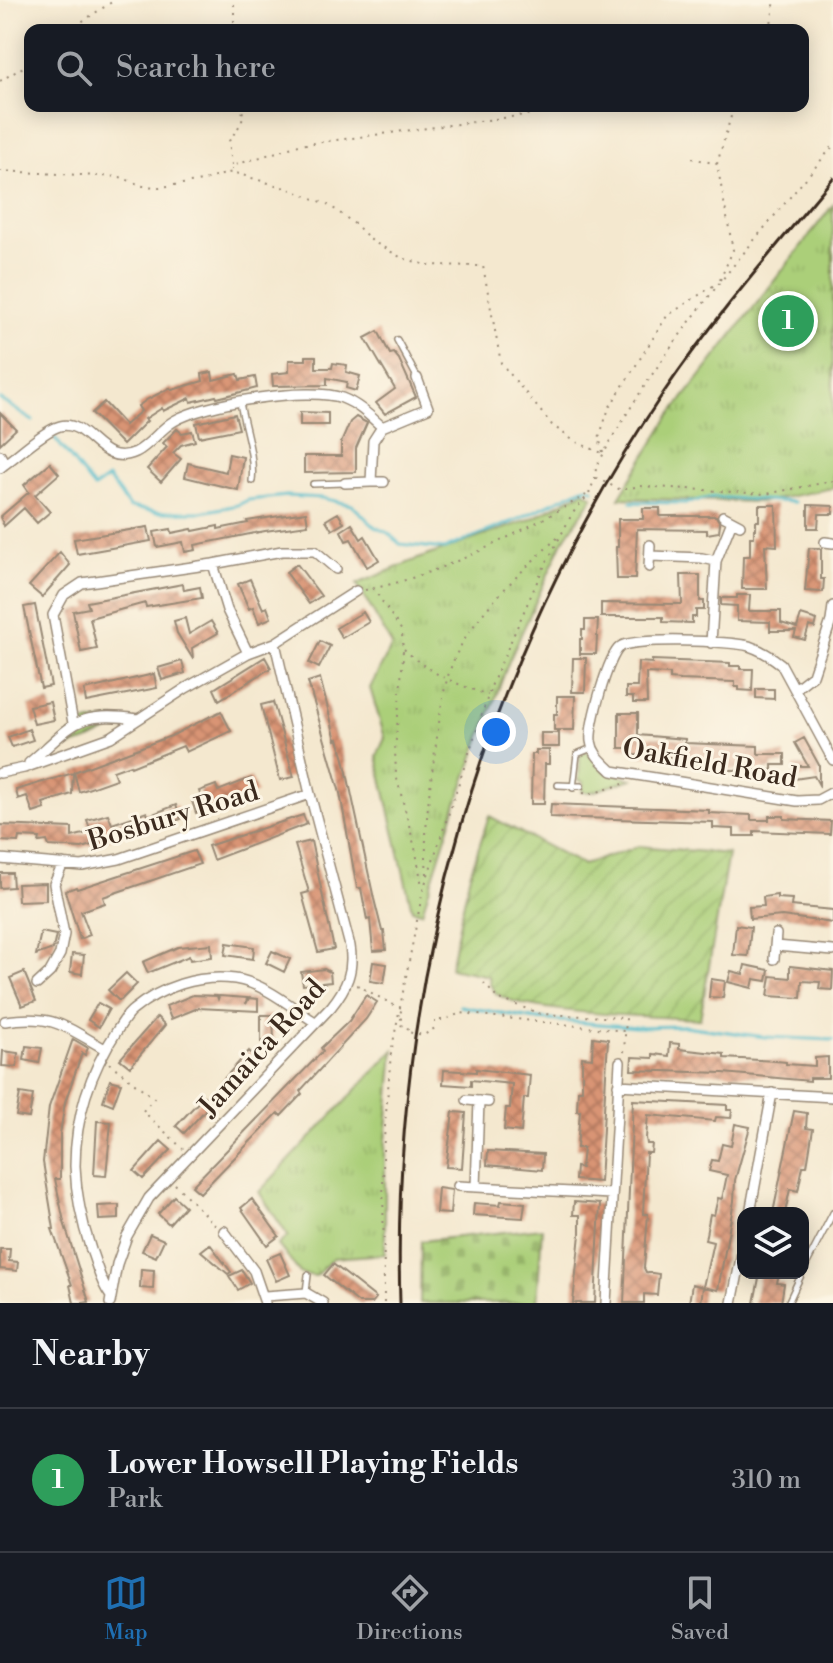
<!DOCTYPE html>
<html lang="en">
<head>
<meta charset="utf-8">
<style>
  body { margin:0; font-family:"Libre Bodoni",serif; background:#20242c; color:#f1f3f6 }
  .controls { position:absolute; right:24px; bottom:24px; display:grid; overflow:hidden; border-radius:16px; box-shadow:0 4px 20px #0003 }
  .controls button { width:72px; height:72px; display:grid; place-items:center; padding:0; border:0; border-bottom:2px solid #363941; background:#171b24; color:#f1f3f6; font:40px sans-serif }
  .you { position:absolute; left:496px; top:732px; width:28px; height:28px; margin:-20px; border:6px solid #fff; border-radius:50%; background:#1a73e8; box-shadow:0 0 0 12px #1a73e833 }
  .badge { display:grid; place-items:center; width:52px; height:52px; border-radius:50%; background:#1f6fb2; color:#fff; font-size:26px; font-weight:700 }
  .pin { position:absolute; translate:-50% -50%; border:4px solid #fff; box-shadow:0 2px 8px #0006 }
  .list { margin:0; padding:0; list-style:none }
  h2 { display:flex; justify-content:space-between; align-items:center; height:104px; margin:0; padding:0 32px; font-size:34px }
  h2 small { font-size:26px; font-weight:400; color:#9ea1a6 }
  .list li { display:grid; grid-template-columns:52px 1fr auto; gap:24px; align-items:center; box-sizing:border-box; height:144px; padding:0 32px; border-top:2px solid #363941 }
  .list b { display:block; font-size:30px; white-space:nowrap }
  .list p { margin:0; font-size:26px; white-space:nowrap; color:#9ea1a6 }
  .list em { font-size:26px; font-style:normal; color:#9ea1a6 }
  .icon { flex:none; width:44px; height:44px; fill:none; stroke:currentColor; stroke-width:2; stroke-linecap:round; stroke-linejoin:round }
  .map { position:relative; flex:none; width:833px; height:1303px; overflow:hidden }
  .search { position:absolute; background:#171b24; box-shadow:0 4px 20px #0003; left:24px; right:24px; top:24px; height:88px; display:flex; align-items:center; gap:20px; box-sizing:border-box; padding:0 28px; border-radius:16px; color:#9ea1a6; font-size:30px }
  .sheet { height:248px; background:#171b24 }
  nav { display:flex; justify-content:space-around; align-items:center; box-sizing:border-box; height:112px; border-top:2px solid #363941; background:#171b24; font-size:22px; color:#9ea1a6 }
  nav a { display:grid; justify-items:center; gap:4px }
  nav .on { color:#1f6fb2 }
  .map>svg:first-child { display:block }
  .grass { fill:#abcf79; stroke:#737c4c; stroke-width:2 }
  .cemetery { fill:url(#cemetery-stones); stroke:#737c4c; stroke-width:2 }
  .park { fill:url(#park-tufts); stroke:#737c4c; stroke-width:2 }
  .garden { fill:url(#garden-furrows); stroke:#737c4c; stroke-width:2 }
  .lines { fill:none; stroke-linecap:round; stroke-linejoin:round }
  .stream { stroke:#50bbcb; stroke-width:3 }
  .building { fill:url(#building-cross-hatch) }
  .lane-casing { stroke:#988976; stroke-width:8 }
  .street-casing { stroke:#988976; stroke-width:12 }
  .path { stroke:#988976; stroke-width:2; stroke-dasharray:2 6; stroke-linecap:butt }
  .lane { stroke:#fff; stroke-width:5 }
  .street { stroke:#fff; stroke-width:9 }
  .rail { stroke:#3b2a1e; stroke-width:3 }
  .labels { text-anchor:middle; stroke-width:6; stroke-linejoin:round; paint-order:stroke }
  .street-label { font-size:28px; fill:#3b2a1e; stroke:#fcf5e5 }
</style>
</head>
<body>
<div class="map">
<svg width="833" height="1303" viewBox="0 0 833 1303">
  <defs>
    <pattern id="cemetery-stones" width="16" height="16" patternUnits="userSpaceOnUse" patternTransform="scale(2)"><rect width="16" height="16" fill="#abcf79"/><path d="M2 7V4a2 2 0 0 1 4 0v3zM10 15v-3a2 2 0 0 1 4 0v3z" fill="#94b268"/></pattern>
    <pattern id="park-tufts" width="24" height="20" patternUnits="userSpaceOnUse" patternTransform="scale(2)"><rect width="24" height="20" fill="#abcf79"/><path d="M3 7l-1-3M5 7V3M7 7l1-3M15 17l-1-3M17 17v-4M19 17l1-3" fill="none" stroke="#94b268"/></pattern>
    <pattern id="garden-furrows" width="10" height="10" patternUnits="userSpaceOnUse" patternTransform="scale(2)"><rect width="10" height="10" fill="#abcf79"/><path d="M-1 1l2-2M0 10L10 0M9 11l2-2" fill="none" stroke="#94b268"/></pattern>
    <pattern id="building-cross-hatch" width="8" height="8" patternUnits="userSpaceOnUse" patternTransform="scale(2)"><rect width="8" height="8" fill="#d99474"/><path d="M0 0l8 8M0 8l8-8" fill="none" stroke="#b1795f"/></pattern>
  </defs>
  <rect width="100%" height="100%" fill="#fcf5e5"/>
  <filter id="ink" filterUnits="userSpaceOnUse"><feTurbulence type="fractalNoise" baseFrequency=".0125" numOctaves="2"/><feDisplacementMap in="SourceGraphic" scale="16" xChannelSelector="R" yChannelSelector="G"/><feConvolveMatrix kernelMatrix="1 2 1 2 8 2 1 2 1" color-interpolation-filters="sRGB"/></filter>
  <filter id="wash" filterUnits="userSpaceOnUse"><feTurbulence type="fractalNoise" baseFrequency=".006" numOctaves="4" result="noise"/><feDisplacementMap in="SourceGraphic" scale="32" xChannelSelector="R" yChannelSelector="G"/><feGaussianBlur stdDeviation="1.8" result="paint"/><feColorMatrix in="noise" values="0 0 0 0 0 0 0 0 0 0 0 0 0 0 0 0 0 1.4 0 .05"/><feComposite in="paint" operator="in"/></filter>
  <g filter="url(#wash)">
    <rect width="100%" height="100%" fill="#f4e8cf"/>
    <path class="grass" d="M114,720L118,722V726L88,741L50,752L85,723Z
      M586,751L607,772L632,779L592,792H582L584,782L579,780L580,755Z"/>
    <path class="cemetery" d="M542,1228L537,1303H420L421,1241Z"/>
    <path class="park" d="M833,205V488L762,502L619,498L669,417Z
      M584,491L593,497L562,543L509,661L455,808L422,912L412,910L377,756L385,738L370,688L392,645L357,584L415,560L531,519Z
      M394,1050L385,1151V1254L333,1258L316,1276L301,1274L278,1245L288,1236L259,1192Z"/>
    <path class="garden" d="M489,816L583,865L639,846L728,854L700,1019C662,1017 520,1014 496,993C491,988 489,983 489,976L450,968L469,878Z"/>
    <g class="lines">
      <path class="stream" d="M0,399L33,421
        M54,437L94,488L108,478L129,507L157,512H202L238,505L248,500L287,496L322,498L352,505L375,527L388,533L400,544L444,549L512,522L581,489L588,487L594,490
        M631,502L686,503L713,497L794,502
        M460,1006L537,1019L637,1027L684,1026L765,1037L833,1040"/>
    </g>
    <g id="blocks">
      <path class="building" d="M378,331L390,354L394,353L399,359L416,397L385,414L376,403L395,389L365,338Z
        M306,356H316V368H332L333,363L347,365L346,372L360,376L356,391L346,388L347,382L327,378V385L273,386L272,374L289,372V360H306Z
        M212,372L213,380L238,374L240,380L255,377L257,388L217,398L216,396L191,402L190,398L163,411L162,408L145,419L147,421L123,445L92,413L104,402L125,425L141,411L138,406L148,399L170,388L172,390L203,381L202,374Z
        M300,412L328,413V425H300Z
        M0,413L16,429L0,444Z
        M235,414L239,429L199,437L196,423Z
        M356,417L367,423L356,448V472L304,473V456H341V443L350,422Z
        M177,429L182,433L192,431L195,441L181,445L173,453L181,459L161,482L147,469L167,447L163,443Z
        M229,454L243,457L238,490L185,477L188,463L226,472Z
        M50,463L59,474L35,495L50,512L37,523L24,508L4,526L0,517L29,492L24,485Z
        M759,505H776L777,546L765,545L767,589H742L743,556H750V537H754V529H756V521H759Z
        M808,505L833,506V514H819L818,528H808Z
        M643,508H660V516H716L720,523L719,532L707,534V530L637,529L635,579H617L616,547H618V519H643Z
        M306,512L308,525L265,531L195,545L196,550L185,552L183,542L157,547L154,532L171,529L172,533L192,529L193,531L218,526V529L248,523L247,521Z
        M338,513L344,523L332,530L326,520Z
        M352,524L361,539L365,536L379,560L367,567L351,539L346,541L341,531Z
        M148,527L151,541L77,554L74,539Z
        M809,548L821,549V579H824L823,592L805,591Z
        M60,552L70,565L42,597L29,586Z
        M297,564L321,596L309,604L286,572Z
        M681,575H700V601H704V610H696V617H692V623L663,622V617H601V603L682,604Z
        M250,579L263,609L267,607L271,618L259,623L253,607L249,609L238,584Z
        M183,584L184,590L200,587L202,598L146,607L145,603L90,618L97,649L81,652L73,611L89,608L87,602Z
        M737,595H750L749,611H781V623L797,628L801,615L817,620L815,628L809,626L805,640L794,637L796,631H770V622L737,621V606L721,605V598H737Z
        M35,605L51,686L41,688L24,607Z
        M363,612L369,622L342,638L336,628Z
        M185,618L189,634L211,621L218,633L192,648L193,659L177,633L174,621Z
        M585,620H598L596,654H580V639H582V630H585Z
        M320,641L330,646L319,668L309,663Z
        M265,657L271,668L219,700L214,689Z
        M573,658H586L585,692H572Z
        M652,660L730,663V666H740V669H753L752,691L739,690V687H735V682L680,680L670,679V674L646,673L647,703H633V697H626V687H637L638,662L652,663Z
        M182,661L185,673L162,680L158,668Z
        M154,674L157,688L86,702L84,690Z
        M320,678L336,740L338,739L344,759L374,899L382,931H384L386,950L373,951L370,919L367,920L361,888H357L340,793L308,682Z
        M756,689H774V699L756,698Z
        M557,696H575L574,730H554V714H557Z
        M50,702L54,720L34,724L29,706Z
        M273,702L294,777L280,780L261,705Z
        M221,711L231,731L186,752L183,746L131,767L130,765L113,771L116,779L79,792L74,772L171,736Z
        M619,713H638V735L685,739V743L758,746V754H785V765H772V770H724V763L687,762V758L632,755V748H619Z
        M29,729L33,740L12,747L8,737Z
        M541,733H559V747H541Z
        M804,738L819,765V785L814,776L794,779V766H808L795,743Z
        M536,750H549V764H545L544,804H531L532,754H536Z
        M73,773L72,794L43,803L45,809L33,813L27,796L18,799L16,790Z
        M251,778L257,793L196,813L192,801L201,797L199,791L216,785L218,791Z
        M551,804L709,810V813L751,815V820H769V816H784V819L831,821L830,834L754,831V836H734V829L713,828V822L550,817Z
        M176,805L181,819L157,828L156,824L82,848L49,846L47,841L39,842L40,838L19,837L18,842L0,841V825L72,828V837L91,832L87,820L108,814L112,824L147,812L148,816Z
        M303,815L307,824L213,860L208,846Z
        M311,841L334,949L318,952L302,894L309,892L295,845Z
        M194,851L200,864L103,897L105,903L81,911L90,935L80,939L65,891L76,887L77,889Z
        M0,873H12L13,887L0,888Z
        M46,883V900L18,901L17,884Z
        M777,895V898L792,899L791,906L833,910V923L782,916L750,919L749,907L764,906L763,897Z
        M736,925L751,927L748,956L733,955Z
        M41,932L56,935L53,949L36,955Z
        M227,943L254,947L253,959L225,955Z
        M211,944L212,957L190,960L189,956L148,973L143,962L178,947Z
        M272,951L290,959L284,972L266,963Z
        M72,954L84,955L82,974L70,972Z
        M373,962L387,964L384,983L370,981Z
        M745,965L769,970L767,981L754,979L752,988L728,982L731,971L743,974Z
        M790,966L833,971L832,990L819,989L820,982L802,981L801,998L768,996L771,976L790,978Z
        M324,969L330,972L331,982L303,985L301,972Z
        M24,972L36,1001L22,1006L10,978Z
        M126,973L137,984L121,1000H118L108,990Z
        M711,979L725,981L723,998L709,997Z
        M193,995L217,996L218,999L219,996L247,998L246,1004L249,998L258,999V1011L198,1008L171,1019L166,1006Z
        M366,995L377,1002L366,1019L300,1091L302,1094L281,1116L278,1113L200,1193L192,1186L323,1051L321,1048L349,1021Z
        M98,1003L109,1009L99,1027L88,1020Z
        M261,1015H273L274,1041L261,1042Z
        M157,1017L165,1025L130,1067L120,1059Z
        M593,1037L608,1039L600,1182L575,1180L576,1167L581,1168L583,1148H577L580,1111H577L578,1090H582V1057L592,1058Z
        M73,1039L88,1048L85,1055L82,1053L65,1102L60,1134V1179H55L64,1222L89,1302L83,1303H74L70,1285H72L52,1229H54L43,1162L49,1107Z
        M670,1043L679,1044V1049L724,1054V1058L776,1061L786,1062V1064L815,1066V1058L828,1057V1078H810V1081L723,1073L631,1070L632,1057L653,1058V1054L669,1056Z
        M26,1046L42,1048L39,1063L24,1060Z
        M3,1051L18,1053L17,1067L2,1066Z
        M249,1051L258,1060L231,1089L222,1081Z
        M476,1069L530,1075L528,1098H524L521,1132L504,1130L506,1108H510L512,1084L471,1080V1086L443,1084L444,1070L476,1072Z
        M110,1080L121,1083L113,1105L103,1101Z
        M20,1093L33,1095L29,1118L16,1116Z
        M204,1096L212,1103L184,1133L176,1126Z
        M633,1100L727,1105V1110H732L731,1118L716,1117L715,1121L648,1115L646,1138L647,1144H652L651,1153H646L645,1172L643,1214H648L644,1268L646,1272L659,1274L657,1295L644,1294V1303H624Z
        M794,1111L807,1113L806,1128L813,1129L807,1166H803L798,1191L790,1189L785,1213H773Z
        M453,1112L466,1113L462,1168L446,1167Z
        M97,1121L111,1122L106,1176L94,1175Z
        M735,1124L750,1127L735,1180L734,1201L718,1290L703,1287L713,1242L705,1240L710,1214L714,1215L718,1198L722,1199L727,1175L709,1171L712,1160L718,1161L722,1144L731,1146Z
        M161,1141L171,1150L143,1179L134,1171Z
        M488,1151L543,1154L542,1170L487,1165Z
        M438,1188L452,1190L450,1214L436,1213Z
        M174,1196L185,1206L169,1224L158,1214Z
        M252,1199L279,1236L267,1245L241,1208Z
        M501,1201L525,1203L523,1218L473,1215L474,1203L500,1205Z
        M574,1202L600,1204L595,1303H573L580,1234V1215H573Z
        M119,1205V1219L99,1220L98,1206Z
        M150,1234L164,1240L156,1257L142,1251Z
        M210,1244L231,1272L228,1274L201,1251Z
        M0,1249H10L9,1261L18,1262L17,1271L0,1269Z
        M280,1253L290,1275L276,1281L266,1259Z
        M333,1264L376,1298L372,1303H359L324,1275Z
        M141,1269L154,1270L153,1289L140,1288Z
        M242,1270L250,1283L238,1290L229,1276Z
        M760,1273H779L777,1283L784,1284L781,1303H754Z
        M692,1284L703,1287L701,1303H689Z"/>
    </g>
  </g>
  <g filter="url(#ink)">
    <use href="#blocks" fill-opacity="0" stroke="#988976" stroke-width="2"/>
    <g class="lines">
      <g class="lane-casing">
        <path id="lane" d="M397,340L417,377
          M240,402C244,428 255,455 252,481
          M313,484L344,483
          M558,785L581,786
          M573,788L577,754L592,748
          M803,1271L833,1213
          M306,1292L308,1275
          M788,1303L802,1273"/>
      </g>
      <g class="street-casing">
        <path id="street" d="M0,455L5,464L0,468
          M5,464C19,454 45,430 60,426C89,419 99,469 136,452C150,445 160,429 174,421C204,403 310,386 342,398C358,404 370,416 382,427L428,408L417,378
          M371,482H384
          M345,483L371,482L373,441L382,427
          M723,516L740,525
          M825,542L833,543
          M651,556L702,558L716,561
          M649,567L650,545
          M275,643L356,591
          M711,643L716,561L732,521
          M248,653L227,610L213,564L282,551H315L336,569
          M795,689L813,675L831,621L833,606
          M73,723L53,615L64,595L82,583L213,564
          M833,760L781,664C771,656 761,650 749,646C732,641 632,637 620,647C608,656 589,725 591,741C593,755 603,762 612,771L797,801L818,800L833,792
          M29,763C74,725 75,710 138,719
          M0,773L24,768L111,737L186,688L248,653L275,643L310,794L350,946C354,971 347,987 331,1007L149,1198L127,1236L117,1264L110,1303
          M0,859L82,866L119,859L310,794
          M776,946L833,951
          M774,959L776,934
          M37,984L50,972L60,954L64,934L54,884L63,864
          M5,1021C54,1014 64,1026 105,1049
          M618,1085L833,1097
          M467,1100L488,1102
          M458,1186L611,1194
          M476,1187L479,1101
          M750,1213L772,1093
          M224,1231L254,1271L265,1303
          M110,1295C100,1282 97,1265 91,1250C82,1223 76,1195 75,1166C75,1117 91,1070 118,1029C123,1022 127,1014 133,1010C161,987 199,974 235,979C264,983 291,1007 315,1022
          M265,1296L306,1293L323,1303
          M606,1303L620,1062
          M732,1303L743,1248"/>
      </g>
      <path class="path" d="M69,30L115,0
        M234,30V0
        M770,30L775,0
        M0,81L30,63
        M692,158L717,164
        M232,165L229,141L242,122L243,106
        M232,170V166L299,145L593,106
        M0,171L120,177L143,186L160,187L197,182L232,172L292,190L329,205L356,225L372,241L402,258L427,265L483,266L501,363L552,425L574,441L602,453
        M720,280L733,250L717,164L734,106
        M603,452L599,438L609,408L667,316L716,284
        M596,478L621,490L640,486L766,494L833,481
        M373,588L402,631L403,657L395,750L396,775L416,852L422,886
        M365,590C440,576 519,533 586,495
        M404,649C428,673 456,684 488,695
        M583,793L591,794L623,784
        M427,874C423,830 430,787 436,744C441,711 443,679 459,649C482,607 523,570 557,538
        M484,983L497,998L541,1014L626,1018L624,1053
        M357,985L397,1007
        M400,1011L402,1012L400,1025L408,1027L407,1032L424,1035L435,1028V1020H444L461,1013L624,1031
        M109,1063L154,1098L143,1111L183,1149
        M175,1184L215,1225
        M384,1303L383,1151L391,1053L423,890L492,684L540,575L572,514L589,494L595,478L596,468C659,348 746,250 833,146"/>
      <use href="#lane" class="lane"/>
      <use href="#street" class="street"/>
      <path class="rail" d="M400,1303C390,982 483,659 664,392C715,317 775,248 833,178"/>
    </g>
  </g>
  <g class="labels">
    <g class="street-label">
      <text transform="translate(710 762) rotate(10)" y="10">Oakfield Road</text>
      <text transform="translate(173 815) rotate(-17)" y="10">Bosbury Road</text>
      <text transform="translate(261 1047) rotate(-48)" y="10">Jamaica Road</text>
    </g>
  </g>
</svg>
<div class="controls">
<button><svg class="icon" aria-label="layers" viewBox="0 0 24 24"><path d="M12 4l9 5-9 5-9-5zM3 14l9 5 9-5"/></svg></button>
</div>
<div class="you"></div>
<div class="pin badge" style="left:788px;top:321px;background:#2e9e5b">1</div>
<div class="search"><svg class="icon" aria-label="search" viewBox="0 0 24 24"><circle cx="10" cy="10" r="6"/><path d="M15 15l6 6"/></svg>Search here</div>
</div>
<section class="sheet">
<h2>Nearby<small></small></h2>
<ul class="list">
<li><span class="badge" style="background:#2e9e5b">1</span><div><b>Lower Howsell Playing Fields</b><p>Park</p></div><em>310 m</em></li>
</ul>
</section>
<nav>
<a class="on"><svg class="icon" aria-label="map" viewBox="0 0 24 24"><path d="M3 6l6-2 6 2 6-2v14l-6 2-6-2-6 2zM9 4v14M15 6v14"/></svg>Map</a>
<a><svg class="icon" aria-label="directions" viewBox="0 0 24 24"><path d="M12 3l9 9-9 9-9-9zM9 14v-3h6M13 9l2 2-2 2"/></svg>Directions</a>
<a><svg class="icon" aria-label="saved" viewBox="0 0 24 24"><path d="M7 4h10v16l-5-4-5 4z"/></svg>Saved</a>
</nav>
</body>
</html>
